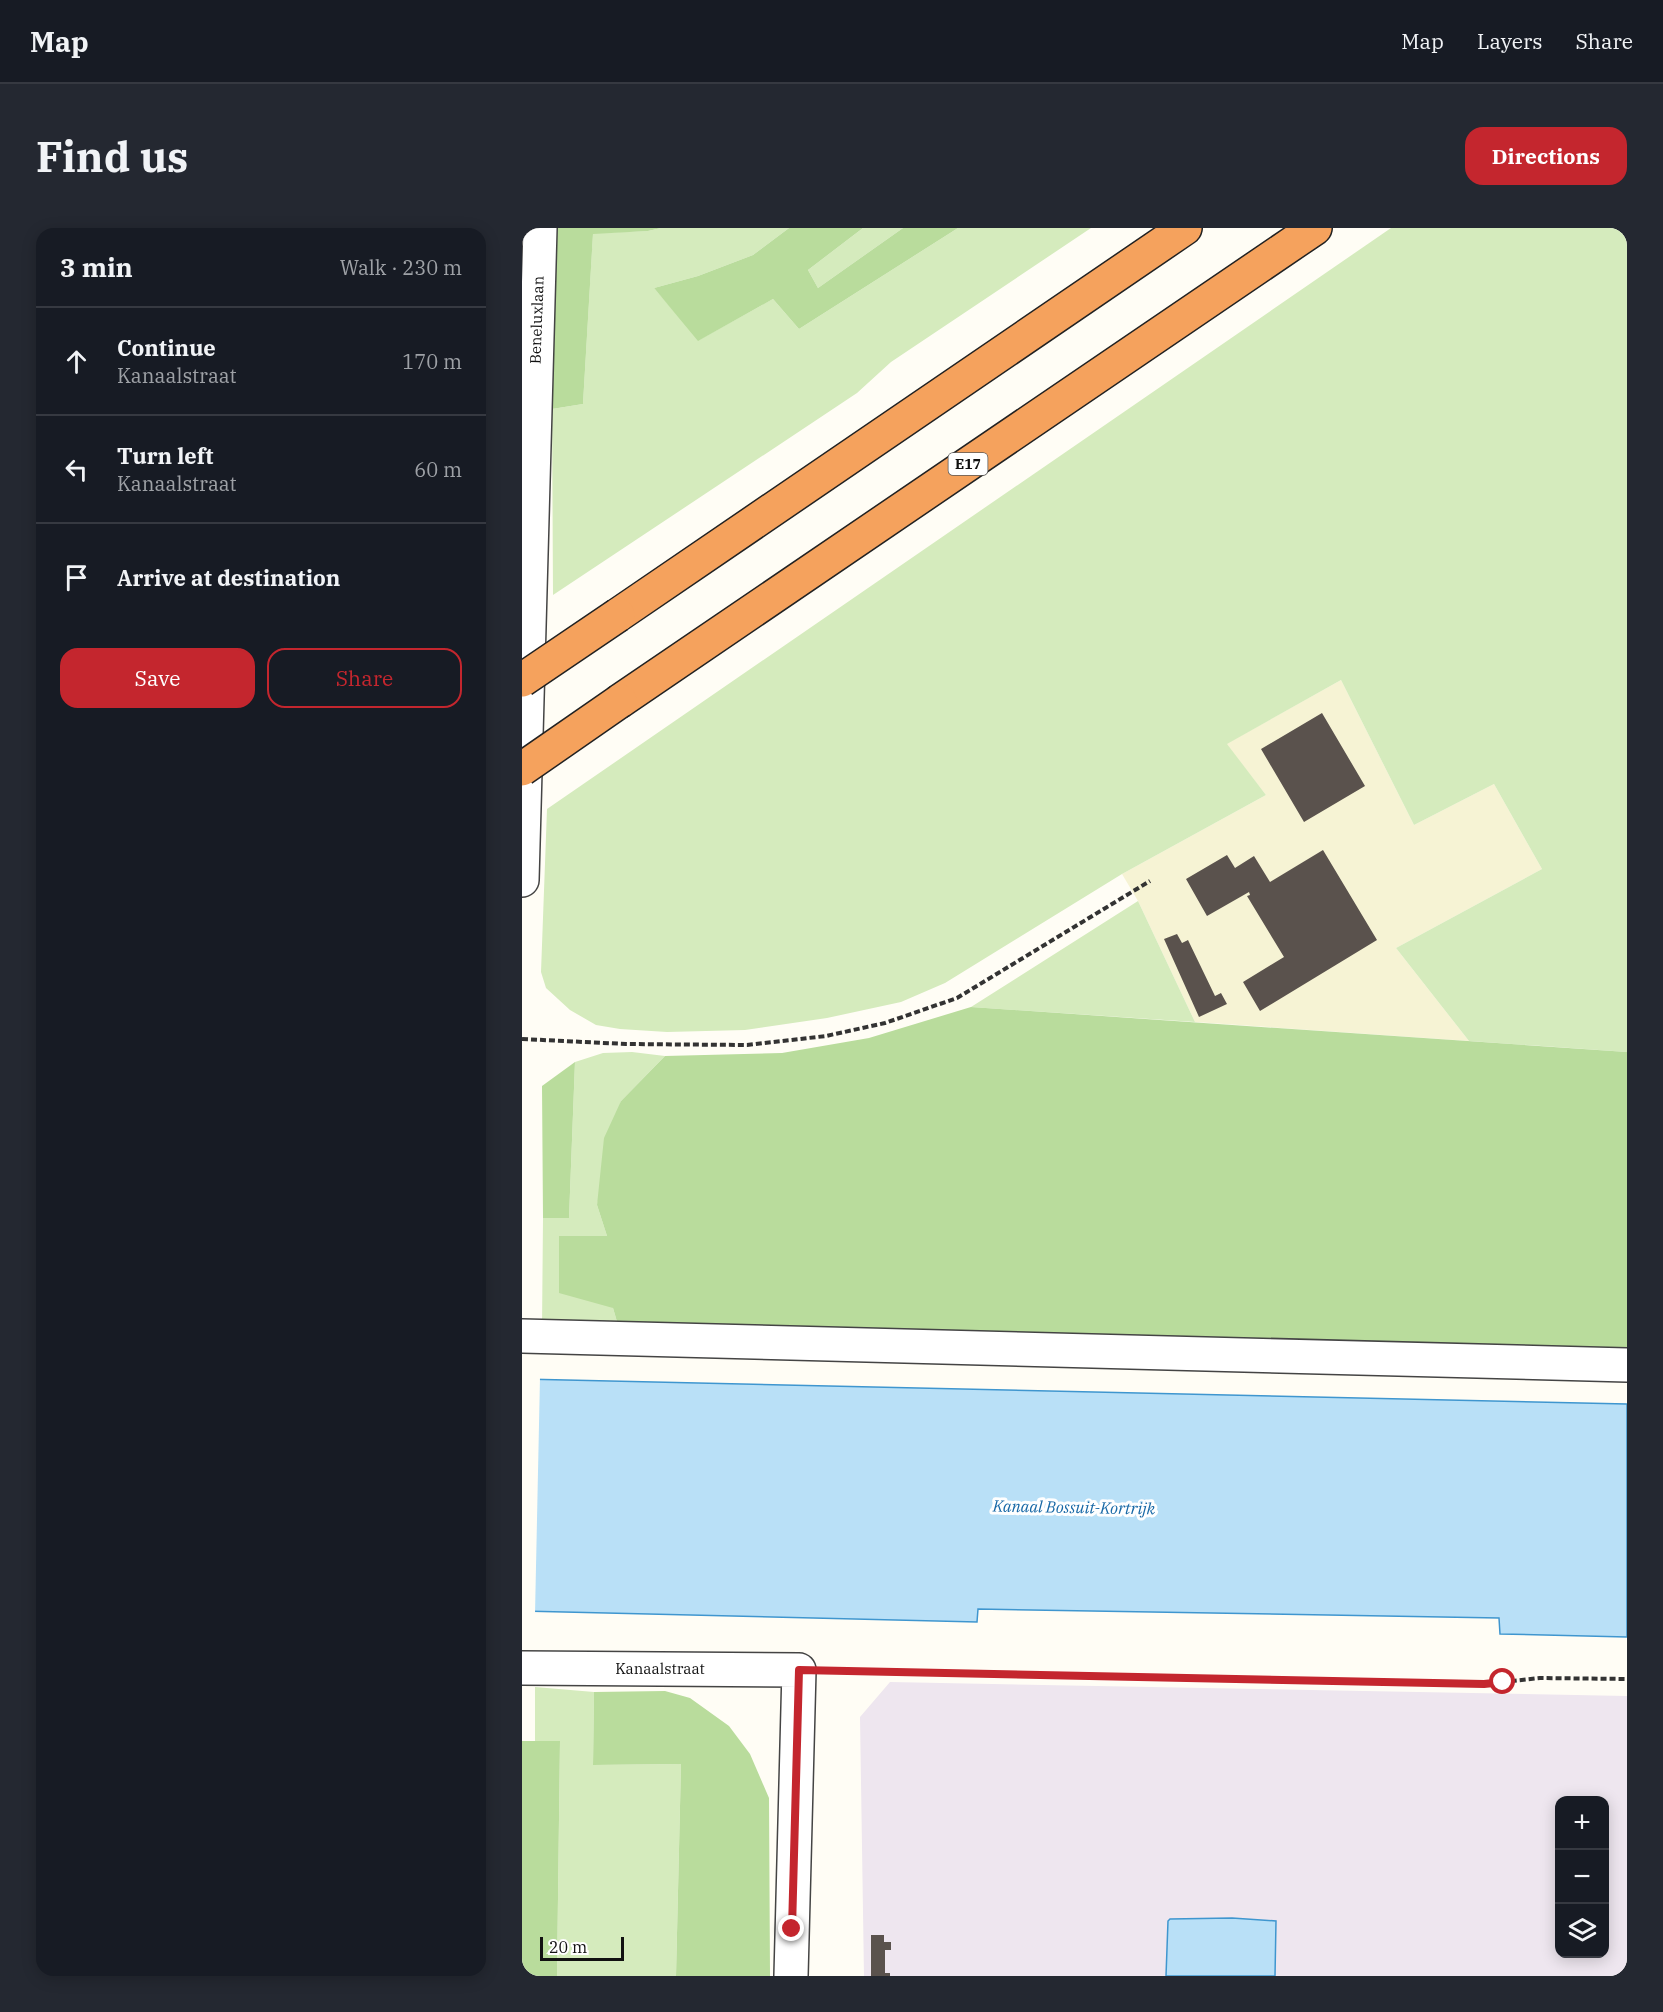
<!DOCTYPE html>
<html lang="en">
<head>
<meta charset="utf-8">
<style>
  body { margin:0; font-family:"IBM Plex Serif",serif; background:#242831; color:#f1f3f6 }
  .controls { position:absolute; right:18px; bottom:18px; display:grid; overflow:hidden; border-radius:12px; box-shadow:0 3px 15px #0003 }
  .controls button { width:54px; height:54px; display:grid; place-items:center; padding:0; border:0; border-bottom:2px solid #363941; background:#171b24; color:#f1f3f6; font:30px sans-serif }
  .scale { position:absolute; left:18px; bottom:15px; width:84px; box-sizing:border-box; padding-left:6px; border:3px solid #111; border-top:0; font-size:16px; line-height:21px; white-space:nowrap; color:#111; -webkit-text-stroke:4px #fff; paint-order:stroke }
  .stop { position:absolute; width:18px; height:18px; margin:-14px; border:4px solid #c4262e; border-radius:50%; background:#fff }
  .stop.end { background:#c4262e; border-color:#fff; box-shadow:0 2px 6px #0008 }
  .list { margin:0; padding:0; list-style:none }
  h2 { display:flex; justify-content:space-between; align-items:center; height:78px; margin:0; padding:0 24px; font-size:26px }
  h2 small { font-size:20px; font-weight:400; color:#9ea1a6 }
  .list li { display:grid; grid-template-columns:39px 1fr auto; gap:18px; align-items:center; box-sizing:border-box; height:108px; padding:0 24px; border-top:2px solid #363941 }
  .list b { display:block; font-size:22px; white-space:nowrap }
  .list p { margin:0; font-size:20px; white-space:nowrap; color:#9ea1a6 }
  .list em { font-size:20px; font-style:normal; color:#9ea1a6 }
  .actions { display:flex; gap:12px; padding:18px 24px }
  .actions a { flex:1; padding:14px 0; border:2px solid #c4262e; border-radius:18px; text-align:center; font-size:21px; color:#c4262e }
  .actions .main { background:#c4262e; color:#fff }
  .icon { flex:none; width:33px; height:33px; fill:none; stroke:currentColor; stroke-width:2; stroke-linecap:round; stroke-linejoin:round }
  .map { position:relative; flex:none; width:1105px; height:1748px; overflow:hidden; border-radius:18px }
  header { display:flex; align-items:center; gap:36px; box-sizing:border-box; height:84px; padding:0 30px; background:#171b24; border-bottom:2px solid #363941 }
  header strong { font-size:28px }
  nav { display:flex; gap:33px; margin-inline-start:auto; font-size:21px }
  .intro { display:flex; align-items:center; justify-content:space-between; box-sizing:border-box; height:144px; padding:0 36px }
  h1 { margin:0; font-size:42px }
  .button { padding:15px 27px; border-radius:18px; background:#c4262e; color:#fff; font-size:21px; font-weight:700 }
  main { display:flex; gap:36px; padding:0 36px }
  aside { flex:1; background:#171b24; border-radius:18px; box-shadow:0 3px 15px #0003 }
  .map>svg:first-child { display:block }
  .industrial { fill:#eee6ef; fill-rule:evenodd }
  .farmland { fill:#f6f3d4 }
  .green { fill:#d5ebbd }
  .forest { fill:#b9dc9c }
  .water { fill:#b9e0f7; stroke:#3f96cf; stroke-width:1.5 }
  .pier { fill:#fffdf5 }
  .building { fill:#5a524d }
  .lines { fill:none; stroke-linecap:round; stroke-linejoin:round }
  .minor-casing { stroke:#444; stroke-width:36 }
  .highway-casing { stroke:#222; stroke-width:36 }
  .path { stroke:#333; stroke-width:4; stroke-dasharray:6 3; stroke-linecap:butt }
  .minor { stroke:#fff; stroke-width:33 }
  .highway { stroke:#f5a25d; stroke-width:33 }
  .highway-bridge-casing { stroke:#222; stroke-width:36; stroke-linecap:butt }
  .highway-bridge { stroke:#f5a25d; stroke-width:33 }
  .route { stroke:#c4262e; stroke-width:8 }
  .labels { text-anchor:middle; stroke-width:6; stroke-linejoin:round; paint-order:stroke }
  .shield { fill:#fff; stroke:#585858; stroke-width:1.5 }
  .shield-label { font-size:14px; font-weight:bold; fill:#111 }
  .street-label { font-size:15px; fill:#111; stroke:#fff }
  .water-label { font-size:16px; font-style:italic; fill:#1768a6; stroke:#fff }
</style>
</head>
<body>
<header>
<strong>Map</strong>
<nav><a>Map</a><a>Layers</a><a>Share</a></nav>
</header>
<div class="intro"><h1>Find us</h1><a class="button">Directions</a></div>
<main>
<aside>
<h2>3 min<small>Walk · 230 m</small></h2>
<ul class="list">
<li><svg class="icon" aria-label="ahead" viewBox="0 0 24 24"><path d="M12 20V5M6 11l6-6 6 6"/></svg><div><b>Continue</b><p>Kanaalstraat</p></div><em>170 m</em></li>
<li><svg class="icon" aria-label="left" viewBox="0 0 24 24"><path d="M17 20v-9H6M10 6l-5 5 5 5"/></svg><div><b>Turn left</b><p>Kanaalstraat</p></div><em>60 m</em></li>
<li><svg class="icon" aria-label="arrive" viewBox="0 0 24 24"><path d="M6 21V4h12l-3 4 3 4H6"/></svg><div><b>Arrive at destination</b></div></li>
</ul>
<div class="actions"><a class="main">Save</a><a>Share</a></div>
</aside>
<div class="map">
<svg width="1105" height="1748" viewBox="0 0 1105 1748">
  <rect width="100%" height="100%" fill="#fffdf5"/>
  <path class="industrial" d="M368,1454L1105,1468V1748H342L338,1489ZM1038,1572H1082V1726H1038Z"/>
  <path class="farmland" d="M819,452L892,597L972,556L1020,641L874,720L947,813L673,794L616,673L600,646L744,567L704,516Z"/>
  <path class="green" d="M139,0H267L231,27L176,48L132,60L177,112L251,71L277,101L436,0H569L369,134L335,165L31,367L30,181L61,176L71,5L126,3Z
    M341,0H381L296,60L286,42Z
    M869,0H1105V824L947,813L874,720L1020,641L972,556L892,597L819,452L705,516L744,567L600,646L423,755L379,774L305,790L223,802L145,804L98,801L74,797L48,782L24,760L19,744L25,581Z
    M616,673L673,794L449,779Z
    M110,824L143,828L99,873L75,977L85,1008H38L91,1080L98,1104L20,1100L21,990H47L53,834L81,825Z
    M13,1459L72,1464L71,1537L159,1536L154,1748H35L38,1513H13Z"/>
  <path class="forest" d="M34,0H139L126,3L71,6L61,176L30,181Z
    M267,0H341L286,42L296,60L381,0H436L277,101L251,71L176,113L132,60L176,48L231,27Z
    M449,779L1105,824V1130L98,1104L91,1080L37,1065V1008H85L75,977L82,910L99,873L143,828L260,825L347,810Z
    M53,834L47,990H21L20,858Z
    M143,1463L168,1470L207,1498L228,1526L247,1570L248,1748H154L159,1536L71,1537L72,1464Z
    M0,1513H38L35,1748H0Z"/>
  <path class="water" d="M0,1151L1105,1176V1409L978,1406L977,1390L456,1381L455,1394L0,1383Z
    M710,1690L754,1693L753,1748H644L646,1693L648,1691Z"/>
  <path class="pier" d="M0,1148L18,1149L13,1386H0Z"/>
  <path class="building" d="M800,485L843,558L782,594L739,521Z
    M801,622L855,712L738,783L721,754L762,729L725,668L728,667L727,664L685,688L664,651L705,627L713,640L732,628L748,654Z
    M655,706L660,715L666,712L693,768L699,765L705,776L677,789L642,711Z
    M349,1707H362V1714H369V1722H363V1745H368V1748H349Z"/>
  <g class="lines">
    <g class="minor-casing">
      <path id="minor" d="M0,652L18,0
        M0,1108L1105,1137
        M0,1440L277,1442L269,1748"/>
    </g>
    <g class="highway-casing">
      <path id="highway" d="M96,387L663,0
        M98,473L793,0"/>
    </g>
    <path class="path" d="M0,811L104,816L225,817L304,808L363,795L435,770L628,653
      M305,1443L962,1456L1018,1450L1105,1451"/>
    <use href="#minor" class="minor"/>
    <use href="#highway" class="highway"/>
    <g class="highway-bridge-casing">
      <path id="highway-bridge" d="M0,452L96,387
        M0,541L98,473"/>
    </g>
    <use href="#highway-bridge" class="highway-bridge"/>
  </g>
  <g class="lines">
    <path class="route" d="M270,1701L277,1442L962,1456L981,1454"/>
  </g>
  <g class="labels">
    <rect class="shield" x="426.5" y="225" width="39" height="22" rx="4.5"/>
    <g class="shield-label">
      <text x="446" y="241">E17</text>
    </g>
    <g class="street-label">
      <text transform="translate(15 92) rotate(-88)" y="5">Beneluxlaan</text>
      <text x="138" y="1446">Kanaalstraat</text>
    </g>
    <g class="water-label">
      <text transform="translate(552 1279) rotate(1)" y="6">Kanaal Bossuit-Kortrijk</text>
    </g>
  </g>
</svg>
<div class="controls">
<button>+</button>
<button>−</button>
<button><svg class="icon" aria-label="layers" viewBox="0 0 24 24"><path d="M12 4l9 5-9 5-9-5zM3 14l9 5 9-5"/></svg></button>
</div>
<div class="scale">20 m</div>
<div class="stop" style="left:981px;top:1454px"></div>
<div class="stop end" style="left:270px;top:1701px"></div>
</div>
</main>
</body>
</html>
